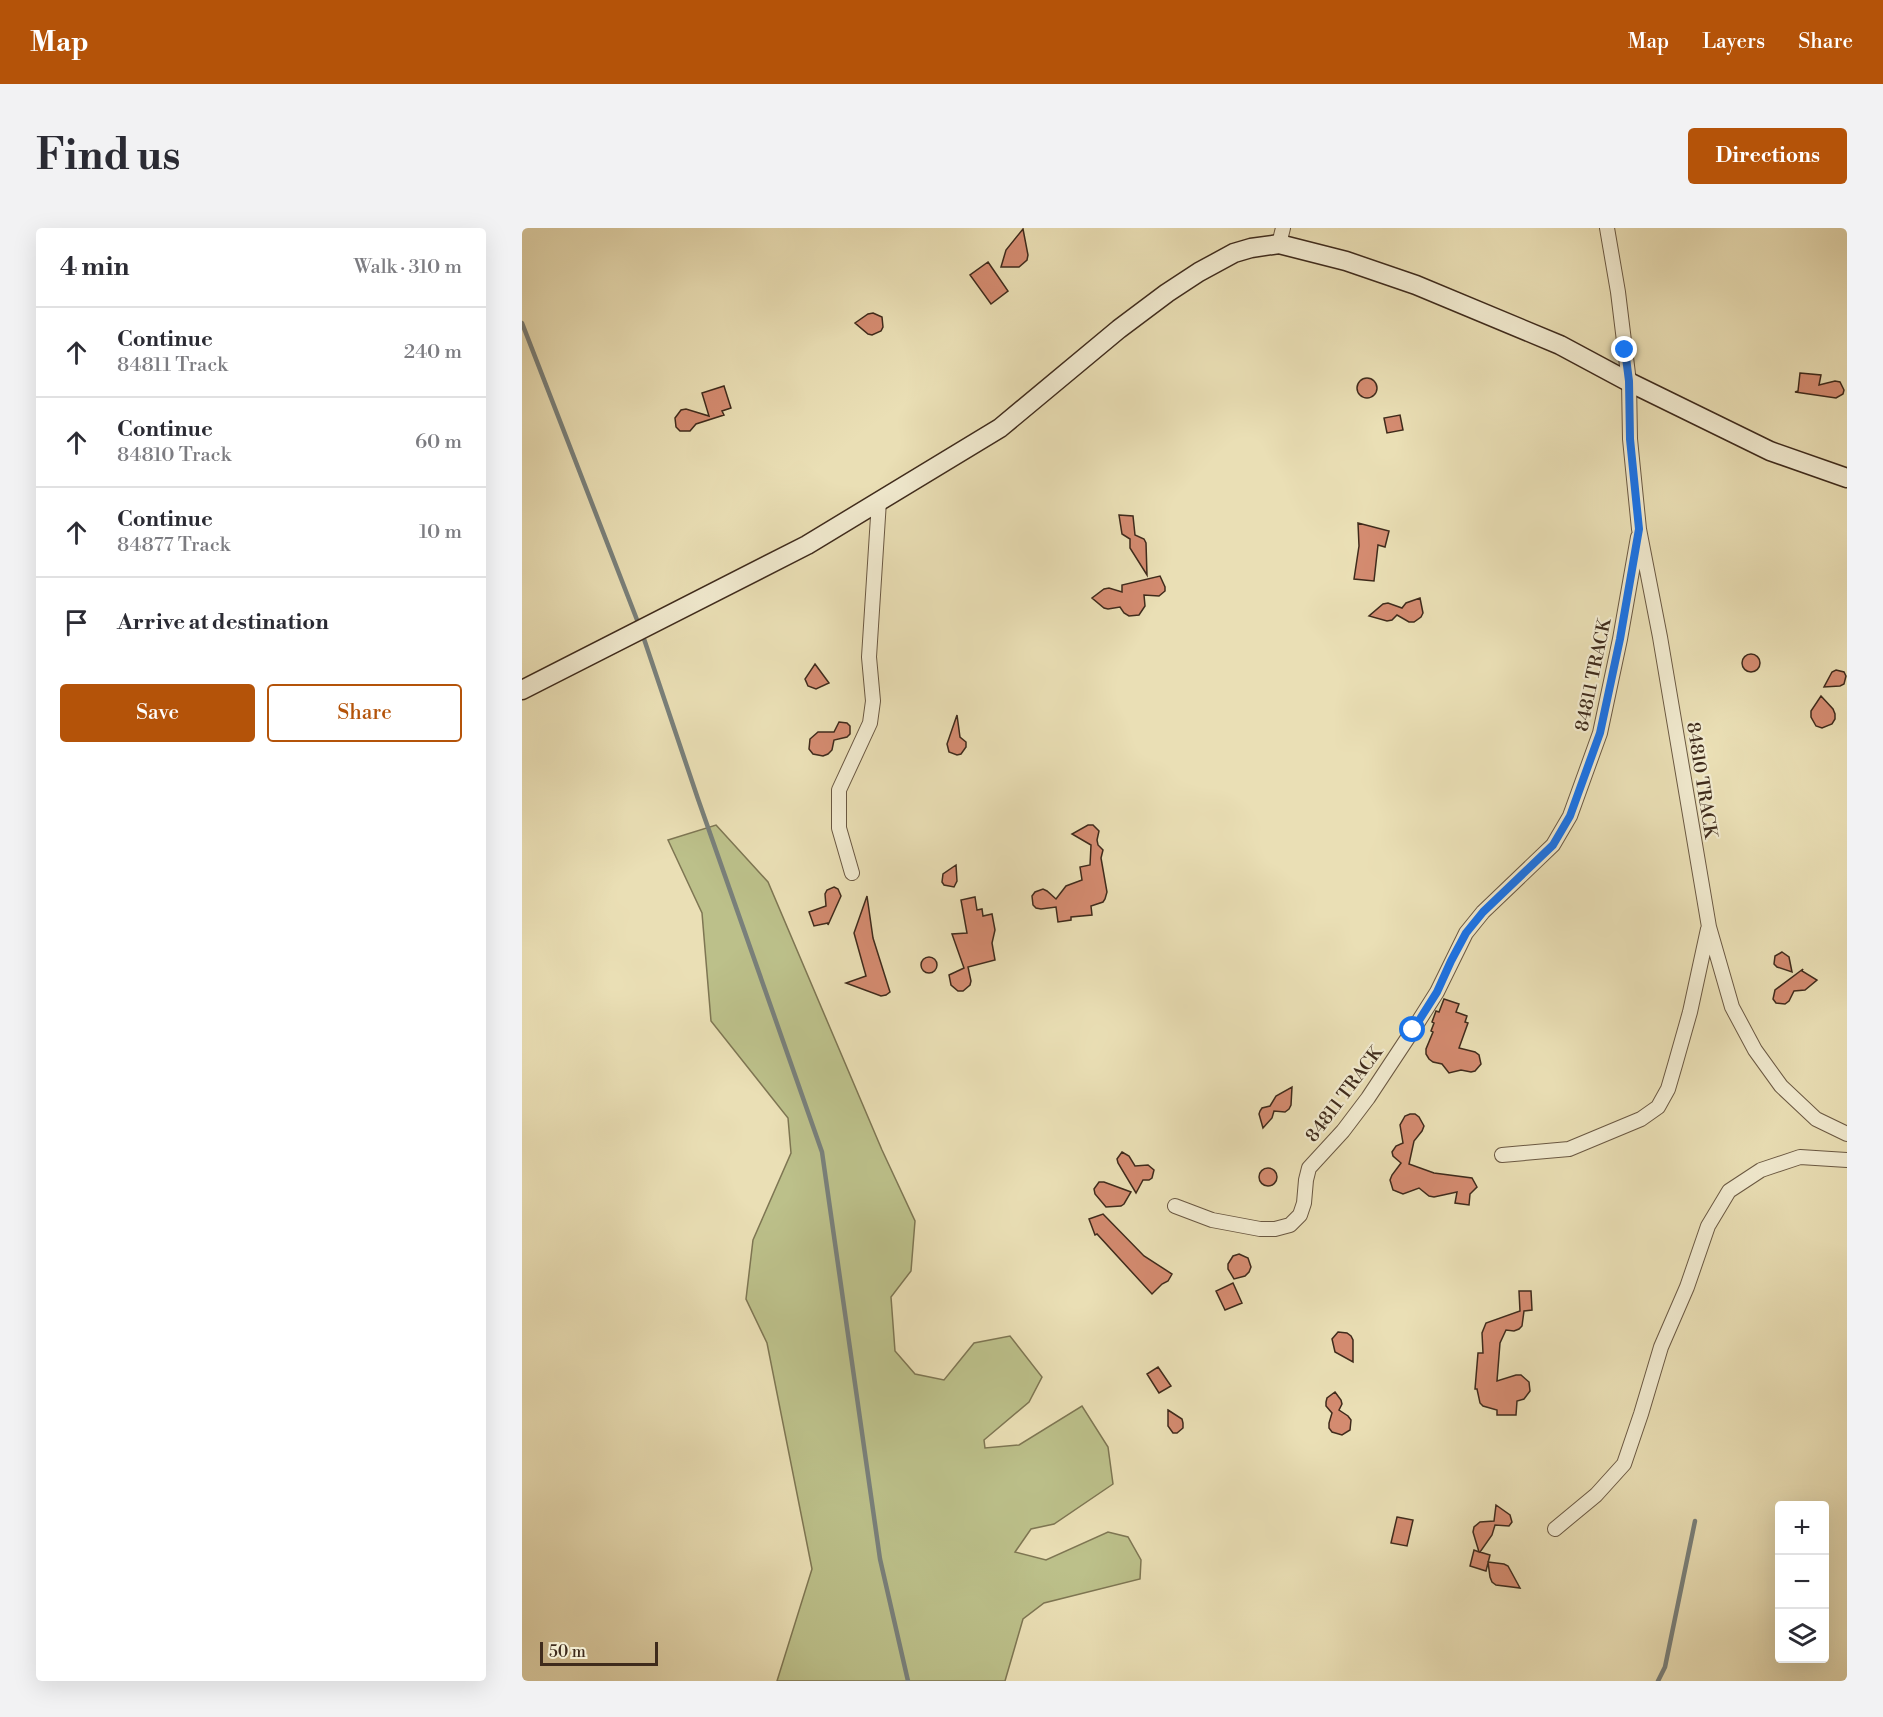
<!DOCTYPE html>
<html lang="en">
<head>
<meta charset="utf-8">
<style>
  body { margin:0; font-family:"Libre Bodoni",serif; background:#f2f2f3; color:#2b2b33 }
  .controls { position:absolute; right:18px; bottom:18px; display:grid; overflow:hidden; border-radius:6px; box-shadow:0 6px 24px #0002 }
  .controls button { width:54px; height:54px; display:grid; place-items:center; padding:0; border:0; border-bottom:2px solid #e1e1e2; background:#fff; color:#2b2b33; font:30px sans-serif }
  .scale { position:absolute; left:18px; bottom:15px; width:118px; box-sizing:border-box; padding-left:6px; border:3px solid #3f2b1c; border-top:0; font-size:16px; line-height:21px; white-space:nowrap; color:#3f2b1c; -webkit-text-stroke:4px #f1eacf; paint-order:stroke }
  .stop { position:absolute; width:18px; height:18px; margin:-14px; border:4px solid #1a73e8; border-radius:50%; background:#fff }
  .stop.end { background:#1a73e8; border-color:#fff; box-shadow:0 2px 6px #0008 }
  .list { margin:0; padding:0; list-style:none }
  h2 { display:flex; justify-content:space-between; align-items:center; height:78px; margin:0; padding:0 24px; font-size:26px }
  h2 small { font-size:20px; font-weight:400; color:#7c7c81 }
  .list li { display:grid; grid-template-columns:39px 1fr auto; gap:18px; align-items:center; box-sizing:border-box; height:90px; padding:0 24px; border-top:2px solid #e1e1e2 }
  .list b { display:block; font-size:22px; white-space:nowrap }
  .list p { margin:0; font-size:20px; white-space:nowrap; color:#7c7c81 }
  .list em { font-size:20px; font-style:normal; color:#7c7c81 }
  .actions { display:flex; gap:12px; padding:18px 24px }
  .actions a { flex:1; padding:14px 0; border:2px solid #b45309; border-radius:6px; text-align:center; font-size:21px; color:#b45309 }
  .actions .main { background:#b45309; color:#fff }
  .icon { flex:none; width:33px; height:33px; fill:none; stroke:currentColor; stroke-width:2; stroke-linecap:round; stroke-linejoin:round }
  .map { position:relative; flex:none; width:1325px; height:1453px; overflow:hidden; border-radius:6px }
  header { display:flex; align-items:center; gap:36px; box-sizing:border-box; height:84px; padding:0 30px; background:#b45309; color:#fff }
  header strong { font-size:28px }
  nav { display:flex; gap:33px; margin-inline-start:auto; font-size:21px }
  .intro { display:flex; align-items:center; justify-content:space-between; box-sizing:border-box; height:144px; padding:0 36px }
  h1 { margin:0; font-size:42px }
  .button { padding:15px 27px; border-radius:6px; background:#b45309; color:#fff; font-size:21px; font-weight:700 }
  main { display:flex; gap:36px; padding:0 36px }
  aside { flex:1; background:#fff; border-radius:6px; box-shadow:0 6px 24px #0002 }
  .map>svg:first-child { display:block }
  .green { fill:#bcc08a; stroke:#7e7653; stroke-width:1.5 }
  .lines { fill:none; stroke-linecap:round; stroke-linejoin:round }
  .stream { stroke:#79807b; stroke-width:4.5 }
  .building { fill:#d48b70; stroke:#3f2b1c; stroke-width:1.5 }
  .street-casing { stroke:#6a5842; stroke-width:16 }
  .secondary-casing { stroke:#3f2b1c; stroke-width:21 }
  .street { stroke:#f1eacf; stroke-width:14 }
  .secondary { stroke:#f1eacf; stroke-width:18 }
  .route { stroke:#1a73e8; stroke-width:8 }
  .labels { text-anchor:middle; stroke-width:4.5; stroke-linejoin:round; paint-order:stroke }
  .street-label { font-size:18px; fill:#3f2b1c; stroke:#f1eacf }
</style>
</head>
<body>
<header>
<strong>Map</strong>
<nav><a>Map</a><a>Layers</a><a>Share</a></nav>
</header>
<div class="intro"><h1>Find us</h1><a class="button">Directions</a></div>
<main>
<aside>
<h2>4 min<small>Walk · 310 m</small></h2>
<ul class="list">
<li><svg class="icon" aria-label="ahead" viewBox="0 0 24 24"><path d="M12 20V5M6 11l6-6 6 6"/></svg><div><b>Continue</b><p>84811 Track</p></div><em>240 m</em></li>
<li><svg class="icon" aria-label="ahead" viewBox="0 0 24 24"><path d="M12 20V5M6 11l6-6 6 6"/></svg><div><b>Continue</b><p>84810 Track</p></div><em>60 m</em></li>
<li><svg class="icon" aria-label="ahead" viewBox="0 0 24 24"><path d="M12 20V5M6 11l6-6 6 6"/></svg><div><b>Continue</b><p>84877 Track</p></div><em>10 m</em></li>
<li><svg class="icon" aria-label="arrive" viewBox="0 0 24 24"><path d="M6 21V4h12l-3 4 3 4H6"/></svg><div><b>Arrive at destination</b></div></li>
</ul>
<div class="actions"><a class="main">Save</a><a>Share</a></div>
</aside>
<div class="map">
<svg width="1325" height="1453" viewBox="0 0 1325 1453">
  <rect width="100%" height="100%" fill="#eadfb5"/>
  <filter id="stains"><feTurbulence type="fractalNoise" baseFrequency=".00333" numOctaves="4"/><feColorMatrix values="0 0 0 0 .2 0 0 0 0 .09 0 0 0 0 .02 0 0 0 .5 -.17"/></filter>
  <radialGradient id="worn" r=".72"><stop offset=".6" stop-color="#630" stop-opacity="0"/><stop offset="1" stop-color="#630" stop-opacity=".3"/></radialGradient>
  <path class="green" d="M194,597L246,654L360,922L393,993L389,1043L369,1069L373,1123L393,1146L422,1152L452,1115L488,1108L520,1149L507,1174L462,1212L463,1220L497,1217L560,1178L586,1219L591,1256L532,1296L509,1301L493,1324L524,1332L586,1304L606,1309L619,1332L618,1351L522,1375L501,1391L483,1453H255L290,1341L245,1115L224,1071L231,1012L269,925L266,890L189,793L180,685L146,612Z"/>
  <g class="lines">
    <path class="stream" d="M0,95L117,397
      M120,405L176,571L300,924L358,1331L386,1453
      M1136,1453L1143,1439L1173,1293"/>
  </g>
  <path class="building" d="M501,1L506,27L505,32L497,39H479L484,22Z
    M466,34L486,63L469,76L448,47Z
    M351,85L360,89L361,99L359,103L350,107L346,106L333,95L346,86Z
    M1278,145L1299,147L1297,157L1313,153L1318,154L1322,162L1321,166L1314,170L1273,164L1276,163Z
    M835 160a10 10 0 1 1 20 0a10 10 0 1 1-20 0Z
    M202,158L209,180L200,183L202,187L174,196L168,203H158L154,199L153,190L159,182L164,181L187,188L180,165Z
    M878,187L881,202L865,205L862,190Z
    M597,287L611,288L613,307L622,311L624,315L625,347L608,320V311L600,306Z
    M836,295L867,303L863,319L856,317L852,353L832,351L837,318Z
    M638,348L643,359V363L637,368L622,367L623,378L617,387L607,388L602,385L598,379L586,381L582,380L570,370L582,361L587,360L600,364V357Z
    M898,370L901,385L899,389L892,394H887L875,387L870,392L865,393L847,388L861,376L866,375L880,380L884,375Z
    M1220 435a9 9 0 1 1 18 0a9 9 0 1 1-18 0Z
    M293,436L307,455L294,461L286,458L283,451Z
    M1314,442L1322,444L1324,448L1322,456L1318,458L1302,459L1310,444Z
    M1299,468L1311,481L1313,486V491L1310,496L1300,500L1294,498L1289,489V483Z
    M435,487L438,509L444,514V519L439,526L435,527L427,524L425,516Z
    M317,494L325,495L328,498V506L325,509L312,512L310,522L306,526L301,528L291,526L287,521L288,511L296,504H312Z
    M566,597H571L577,603L575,612L576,617L581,622L579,630L585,664L583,671L581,674L569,678L570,687L549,689V692L536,694L534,679L519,681L514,680L511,677L510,668L513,664L521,661L525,663L534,671L544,658L560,652L558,639L568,637L569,617L550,606Z
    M434,637L435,653L432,659L422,657L420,654L421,646Z
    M312,659L316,661L319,668L306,697V695L292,698L287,684L304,678L303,666L305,662Z
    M345,668L351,710L368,764L364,767L359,768L324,755L344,748L332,705Z
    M453,669L455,682L460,681L461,688L470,686L473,702L470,715L473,732L446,739L449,753L448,757L441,763H436L429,757L427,747L442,740L430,706L445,705L439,672Z
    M1260,724L1267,729L1270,744L1255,739L1252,736L1253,728Z
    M399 737a8 8 0 1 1 16 0a8 8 0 1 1-16 0Z
    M1281,741L1280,743L1295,752L1283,762L1272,763L1267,773L1263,776L1254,775L1251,771L1253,762Z
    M922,771L937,776L934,784L945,788L943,794L946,795L937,820L953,824L957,827L959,836L953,843L949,844L939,842L927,845L920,836L911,834L907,831L904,826V821L911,804L909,803L912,795L910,794L914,783L917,784Z
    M770,859L769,877L767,881L763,884L752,883L750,890L741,900L737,886L738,883L740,880L748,878L754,868Z
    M888,886H893L897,889L902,898L900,903L892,913L887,936L912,945L950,950L955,959L948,966L947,977L933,975L935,964L912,969L907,968L897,960L881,966L871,962L868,952L870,947L879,935L871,928L870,924L874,918L881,915L878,897L883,888Z
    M600,924L607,928L613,938L626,937L632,942L630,950L627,952H621L614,965L596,935L595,931Z
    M737 949a9 9 0 1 1 18 0a9 9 0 1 1-18 0Z
    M577,954H582L609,964L602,976L599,978L584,979L573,966L572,961Z
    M581,986L622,1028L650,1046L646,1053L640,1056L630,1066L575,1006L573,1007L567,991Z
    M717,1026L726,1030L729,1039L727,1044L723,1048L712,1051L706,1041V1036L711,1028Z
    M711,1055L720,1075L703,1082L694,1063Z
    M997,1063H1009L1010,1082L1002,1083L1000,1098L997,1101L992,1103L984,1102L978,1115L975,1153L994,1147H999L1007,1154L1008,1163L1002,1171L995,1173L994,1187H975V1182L961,1178L958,1175L955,1161H953L956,1125H961L960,1105L964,1095L998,1083Z
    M816,1104L825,1105L829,1108L831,1112V1134L813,1124L810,1111Z
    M636,1139L649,1158L637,1165L625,1146Z
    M813,1164L819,1172L820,1176L817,1182L826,1188L829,1192L828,1202L820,1207L810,1204L807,1200V1195L810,1185L804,1178V1174L805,1170Z
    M646,1182L660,1191L661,1195V1200L655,1205H651L646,1198Z
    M974,1277L988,1287L990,1294L987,1298L973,1297L970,1307L958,1324L968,1327L964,1343L948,1338L952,1322L957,1324L951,1304L952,1299L958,1294L972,1293Z
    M875,1289L891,1292L885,1318L869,1315Z
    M966,1334L982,1336L986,1338L998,1360L974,1357L970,1354L968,1349Z"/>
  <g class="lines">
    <g class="street-casing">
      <path id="street" d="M1085,0L1096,64L1107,154L1108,211L1117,301L1138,409L1187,699L1210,779L1233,822L1259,858L1294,891L1325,906
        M757,16L761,0
        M330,645L317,600V562L348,495L351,473L347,429L357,273
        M980,927L1047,921L1119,891L1136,879L1146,861L1153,837L1168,784L1186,701
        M653,978L690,992L738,1001H753L768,997L778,987L782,975L784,952L787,940L821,903L846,870L891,802L915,764L944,705L961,684L1031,617L1048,588L1078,505L1098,411L1116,309
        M1033,1301L1074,1267L1102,1236L1119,1186L1139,1119L1165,1059L1186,998L1207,963L1239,942L1278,929L1325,932"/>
    </g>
    <g class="secondary-casing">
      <path id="secondary" d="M0,462L285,317L478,200L597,101L645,65L677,44L712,25L729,20L757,16L824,33L894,57L1038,117L1107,154L1248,223L1325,250"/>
    </g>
    <use href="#street" class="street"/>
    <use href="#secondary" class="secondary"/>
  </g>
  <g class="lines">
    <path class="route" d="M891,802L915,764L929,733L944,705L961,684L1031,617L1048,588L1078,505L1098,411L1117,301L1108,211L1107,153L1103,122"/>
  </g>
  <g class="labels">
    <g class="street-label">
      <text transform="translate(1071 447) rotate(-78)" y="6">84811 TRACK</text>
      <text transform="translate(1180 552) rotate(81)" y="6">84810 TRACK</text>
      <text transform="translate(822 866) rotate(-53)" y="6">84811 TRACK</text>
    </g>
  </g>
  <rect width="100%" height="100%" filter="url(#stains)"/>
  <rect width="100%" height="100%" fill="url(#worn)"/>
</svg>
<div class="controls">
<button>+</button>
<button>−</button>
<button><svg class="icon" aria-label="layers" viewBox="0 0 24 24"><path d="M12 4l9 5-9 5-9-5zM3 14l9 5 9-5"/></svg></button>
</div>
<div class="scale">50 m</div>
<div class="stop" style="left:891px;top:802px"></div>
<div class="stop end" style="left:1103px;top:122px"></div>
</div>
</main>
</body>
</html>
